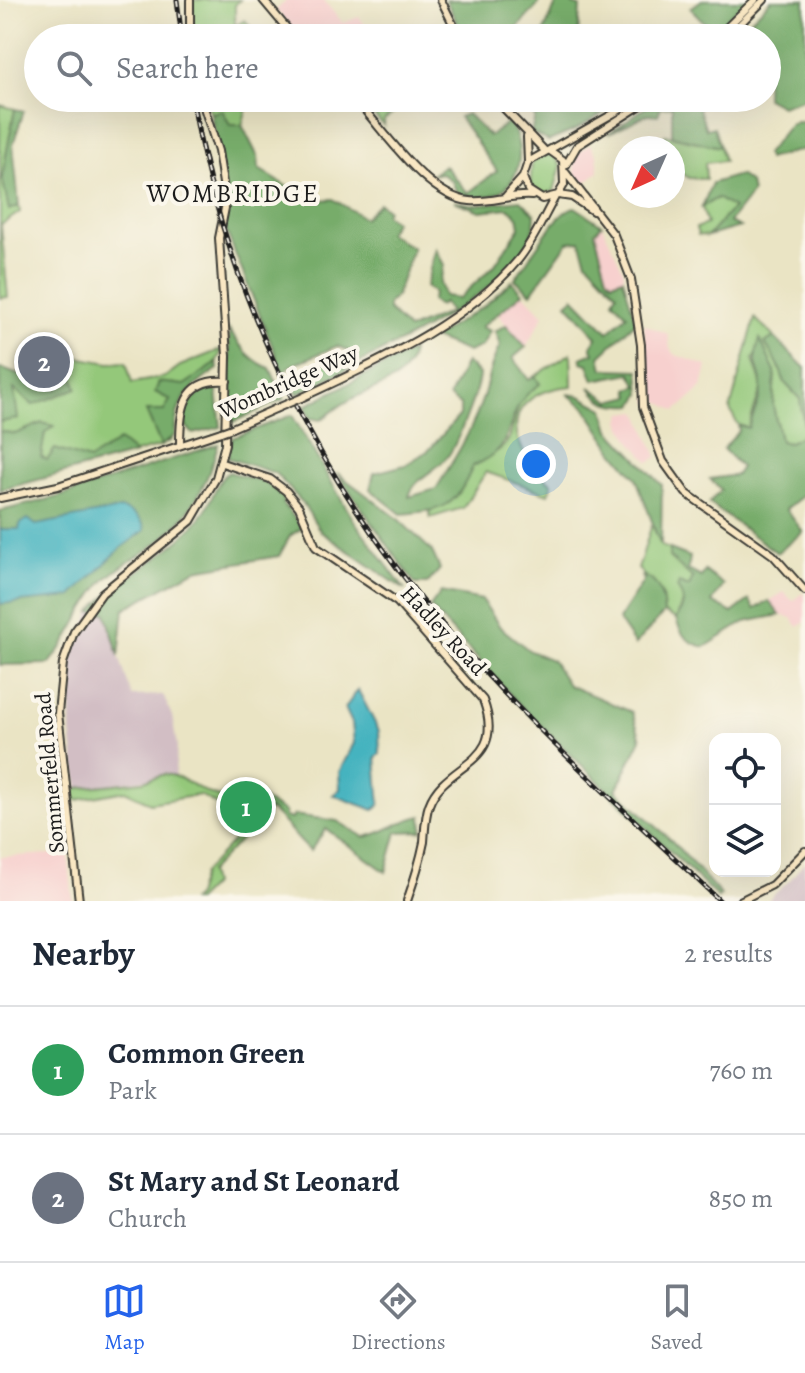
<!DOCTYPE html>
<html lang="en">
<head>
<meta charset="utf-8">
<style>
  body { margin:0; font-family:Alegreya,serif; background:#f6f6f7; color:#1f2937 }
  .controls { position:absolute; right:24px; bottom:24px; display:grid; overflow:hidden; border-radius:16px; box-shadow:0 8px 32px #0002 }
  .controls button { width:72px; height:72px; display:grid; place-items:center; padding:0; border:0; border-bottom:2px solid #e0e1e3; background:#fff; color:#1f2937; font:40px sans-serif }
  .compass { position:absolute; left:613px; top:136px; width:72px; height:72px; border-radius:50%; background:#fff; box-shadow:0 8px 32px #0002; rotate:225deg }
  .you { position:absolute; left:536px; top:464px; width:28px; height:28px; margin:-20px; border:6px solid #fff; border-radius:50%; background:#1a73e8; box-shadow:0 0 0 12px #1a73e833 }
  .badge { display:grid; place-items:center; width:52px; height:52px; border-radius:50%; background:#2563eb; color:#fff; font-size:26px; font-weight:700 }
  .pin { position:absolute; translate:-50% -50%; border:4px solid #fff; box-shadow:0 2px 8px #0006 }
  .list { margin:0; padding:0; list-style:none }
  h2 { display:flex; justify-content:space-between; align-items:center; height:104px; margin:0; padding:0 32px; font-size:34px }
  h2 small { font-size:26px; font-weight:400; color:#747a83 }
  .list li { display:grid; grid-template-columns:52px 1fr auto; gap:24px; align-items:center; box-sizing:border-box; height:128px; padding:0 32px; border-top:2px solid #e0e1e3 }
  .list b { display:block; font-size:30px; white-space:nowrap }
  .list p { margin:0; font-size:26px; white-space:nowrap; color:#747a83 }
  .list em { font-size:26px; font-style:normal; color:#747a83 }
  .icon { flex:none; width:44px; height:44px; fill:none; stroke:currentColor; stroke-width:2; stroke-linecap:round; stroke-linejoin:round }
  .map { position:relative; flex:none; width:805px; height:901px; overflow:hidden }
  .search { position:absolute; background:#fff; box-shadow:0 8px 32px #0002; left:24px; right:24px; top:24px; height:88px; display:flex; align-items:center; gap:20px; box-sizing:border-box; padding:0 28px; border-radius:44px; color:#747a83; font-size:30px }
  .sheet { height:360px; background:#fff }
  nav { display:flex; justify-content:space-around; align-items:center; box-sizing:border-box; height:112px; border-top:2px solid #e0e1e3; background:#fff; font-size:22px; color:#747a83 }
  nav a { display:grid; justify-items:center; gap:4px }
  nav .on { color:#2563eb }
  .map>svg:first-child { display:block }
  .built { fill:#f7d0ce }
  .industrial { fill:#d2bec4 }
  .green { fill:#94c87a; stroke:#58724b; stroke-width:2 }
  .forest { fill:#77ac6a; stroke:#4a6443; stroke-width:2 }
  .water { fill:#44b3bf; stroke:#30686e; stroke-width:2 }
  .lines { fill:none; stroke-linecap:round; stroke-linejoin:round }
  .secondary-casing { stroke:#3b3a35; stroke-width:10 }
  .secondary { stroke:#f9e7c3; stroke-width:6 }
  .rail-casing { stroke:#1c1c1c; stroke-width:5 }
  .rail { stroke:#fbf7ec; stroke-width:2; stroke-dasharray:6; stroke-linecap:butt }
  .secondary-bridge-casing { stroke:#3b3a35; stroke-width:10; stroke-linecap:butt }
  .secondary-bridge { stroke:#f9e7c3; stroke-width:6 }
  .labels { text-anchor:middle; stroke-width:8; stroke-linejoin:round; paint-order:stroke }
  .street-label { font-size:22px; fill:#1c1c1c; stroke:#fbf7ec }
  .quarter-label { font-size:26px; letter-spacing:2px; fill:#1c1c1c; stroke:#fbf7ec }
</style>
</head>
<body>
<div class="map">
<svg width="805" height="901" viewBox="0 0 805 901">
  <rect width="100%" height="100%" fill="#fbf7ec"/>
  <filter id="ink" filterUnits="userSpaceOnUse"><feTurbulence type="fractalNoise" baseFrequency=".0125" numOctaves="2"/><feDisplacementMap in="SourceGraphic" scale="16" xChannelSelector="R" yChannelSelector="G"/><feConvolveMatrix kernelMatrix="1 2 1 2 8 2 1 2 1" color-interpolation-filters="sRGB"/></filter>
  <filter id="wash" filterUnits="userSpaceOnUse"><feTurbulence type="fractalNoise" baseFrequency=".006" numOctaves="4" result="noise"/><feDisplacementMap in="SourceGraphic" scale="32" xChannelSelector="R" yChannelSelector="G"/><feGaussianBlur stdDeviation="1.8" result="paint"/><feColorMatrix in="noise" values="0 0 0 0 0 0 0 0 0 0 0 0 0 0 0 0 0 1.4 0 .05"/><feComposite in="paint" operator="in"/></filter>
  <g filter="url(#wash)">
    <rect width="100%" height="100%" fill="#eae4c4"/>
    <path class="built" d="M287,0H323L343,23L359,17L375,38H302L276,10Z
      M590,144L597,155L599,171L581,187L575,178L574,156Z
      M602,225L624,272L623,278L612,282L607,277L595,232Z
      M523,293L544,315L526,347L498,315Z
      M644,324L668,334L670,349L676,355L707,366L702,388L676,411L658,401L649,403Z
      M638,411L657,457L649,462L631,441L620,421L623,413Z
      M784,592L793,601L803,593L805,596V622L798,627L792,618L780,615L769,601Z
      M68,853L73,901H0V857Z"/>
    <path class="industrial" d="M91,612L105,613L132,696L163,695L172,716L177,746L175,775L78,788L71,733L70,662Z
      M805,861V901H767L790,880Z"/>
    <path class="green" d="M193,0H240L235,5V26L245,20L259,38H193Z
      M204,98H258L247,108L242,125H230L222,111L211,114Z
      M358,98H413L384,120V126Z
      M0,105L15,109L2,177L9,209L19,206L20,212L1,225L8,297L0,298Z
      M665,135L720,147L724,161L705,163L706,179L689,178L673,167V148H662Z
      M553,154L561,166L554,191L538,195L530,189L532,163L543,155Z
      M717,198L733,208L708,236L698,235L696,228L707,224L702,207Z
      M755,318L774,337L765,343L778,364L785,383L800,399L805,434L787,443L780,441L773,405L775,372L763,352L753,359L762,386L748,428L738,425L730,410Z
      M222,349C209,390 160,385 171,440L161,446L0,490V370L57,389L65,355L109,363L126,362L132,383L165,377L180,366Z
      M571,353L572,386C500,392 503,445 552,484L548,494L486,472L463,508L430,518V511C453,505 455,483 472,467C483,457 504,453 510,436C519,409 513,402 540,384L535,376Z
      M652,524L661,546L670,549L669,557L693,578L676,619L664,613L662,594L638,569Z
      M165,774C184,776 198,791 216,796C242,804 250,791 276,808L237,823L241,839L209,872L212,885L196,901H191L196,896L203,873L238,836L230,818L223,820L217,805L200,795L150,803L125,791L72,801L71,795L78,788L143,781Z"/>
    <path class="forest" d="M446,0H538L539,4L508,38H464Z
      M558,0H572L573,5L580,7L578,38H541Z
      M702,0H747L706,38H695L707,25L690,8Z
      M771,0H805V98L781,106L766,98L767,38H732Z
      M515,98H629L575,130L549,141L531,133L535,116L517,104Z
      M659,98H718L698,106L706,129L714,127L720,147L672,136V106L661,107L658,115L648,114L609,133Z
      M15,109L24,111L13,144L19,206L9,210L2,177Z
      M222,110L230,125H242L258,157L259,169L310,201L333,199L364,218L379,203L387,209L385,214L395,221L388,233L413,248L396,296L388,304V309L408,330L450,312L443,303L439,306L431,301L434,292L426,287L435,248L444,265L440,282L444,296L459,298L494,266L520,227L518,216L508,208L480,211L454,201L474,205L521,200L535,214C537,279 407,339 358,363L349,351L337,346L290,366L283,373L225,228L228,207L211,114Z
      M467,114L489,136L509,122C528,148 521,194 483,197C474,198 465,195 457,193L452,181L441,173L432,175L444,165L468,193L497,171L459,117Z
      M796,122H805V149L767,159L766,154L789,125Z
      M739,175L750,183L752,193L729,222L740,227L708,236L733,208L717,198L702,207L712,183Z
      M575,207L602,225L595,232L607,277L612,282L623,278L636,322L600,356L603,369L639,370L641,394L634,405C615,406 600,404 590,387L611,401L631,396L629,389L638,386L631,373L594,380L588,364L582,362L581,358L594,353L591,346L597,337L567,303L574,297L608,332L627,315L613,300L617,293L587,261L580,241L568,242L531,293L515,279C528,261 557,210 575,207Z
      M512,281L523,293L481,327L490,331L482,346L468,352L433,338L484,306Z
      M506,325L526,347L513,358L529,380L535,376L540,384C497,412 525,445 473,466C455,508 446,510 401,514L370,489L374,473L405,465L429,450L460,415V405L449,397L466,362L479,374C479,388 457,444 448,456C436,472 414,477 409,497L436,489C453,461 469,436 480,406C488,385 489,365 500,346L495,331Z
      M229,330C240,345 251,362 270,368L284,399L231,423Z
      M774,337L805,368V430L800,399L785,383L778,364L765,343Z
      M760,339L775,372L773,405L780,441L787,443L805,434V494L786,509L803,532L777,553L709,503L721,490L710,479L736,475L741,467L723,449L739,431L738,425L748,428C753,416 759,403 761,390C763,367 749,370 760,339Z
      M412,351C409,384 370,388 348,401C338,406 330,414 321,420L310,418L305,406Z
      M332,359L348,369L298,394L295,389L301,371Z
      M217,363L218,369C191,387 174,401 175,435L161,446L146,411H164L170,400L155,392L159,382L184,385Z
      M0,368L57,389L61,374L72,373L77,388L33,405L14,389L18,419L0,422Z
      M212,388L217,391L221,427L193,434L184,424C183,406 195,393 212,388Z
      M567,394L580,396L604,409L610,430L662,485L661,546L636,478L614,452L585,407Z
      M292,415L353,519L405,590L321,532L302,502L275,473L228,458L232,438Z
      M42,423L54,426L45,433L41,457L47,460L55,449L89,460L119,441L135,454L0,490V431L15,434Z
      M218,444C207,488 187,523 149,549C134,559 115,569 103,582C81,608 71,640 49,664L0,665V511L58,497Z
      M229,472L265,482L287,499L283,503L302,528L290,536L279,556L195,570L124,609L119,656L106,613L91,612C124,574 174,554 203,514C213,500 215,481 229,472Z
      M337,473L396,517L432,551L440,569L427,584H415Z
      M670,549L690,557L688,570L701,577L705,571L724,585L712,602L732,613L749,600L755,609L769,601L780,615L745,622L705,647C688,643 681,636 676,619C684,606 686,600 677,588L679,583L689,587L693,578L669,557Z
      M642,576C659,579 663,598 664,613L635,645L618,620L644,580Z
      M441,592L482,600L500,627L530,651L552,660L568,685L632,712L641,739L616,790L672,841L721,895L718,898L520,705L430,607Z
      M234,798H260L285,812V817L292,819L294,815L337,821L364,837C385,834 401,819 422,816L423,831L397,832L386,872L326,829L310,851C286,831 273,793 235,806Z"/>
    <path class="water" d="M120,509C131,510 143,519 145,530L120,549L71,597L0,604V529H19L20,524L28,519L36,525Z
      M358,690L379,731L380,754L376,757L380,805L374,810L333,795L340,789L339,772L354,743L352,723L345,708Z"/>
  </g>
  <g filter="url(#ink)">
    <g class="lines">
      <g class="secondary-casing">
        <path id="secondary" d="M263,0L295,38
          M441,0L460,38
          M190,38V0
          M716,38L755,0
          M726,38L764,0
          M354,98C383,128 426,197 470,201C492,203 510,194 532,196
          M494,98L544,150
          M527,137L528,162
          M549,150L563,160L564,185L558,195L542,199L528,190L523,177L528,162Z
          M549,150L641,98
          M566,165L577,146L652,98
          M566,173L614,235L631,279L641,345L643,407L663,461L686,493L773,555L805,591
          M558,195L572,197L593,211
          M506,196L523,177
          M301,398C375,363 464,325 518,260C533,242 543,218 555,197
          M232,428L275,409
          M180,445C180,412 182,377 227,381
          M222,463L270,479L286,491L299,507L316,547L397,602L483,700C508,766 445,761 429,805C425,816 425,830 424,842C420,862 414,881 407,901
          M0,498L58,486L221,432
          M79,901L58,713L63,663L74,632L102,593L191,521L216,478L225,444L227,356L219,238L226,203L218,151L201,98
          M740,901L772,885L805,851"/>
      </g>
      <use href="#secondary" class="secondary"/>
      <g class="rail-casing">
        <path id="rail" d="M177,0L182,38
          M192,98C226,295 318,482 449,632C531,728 628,813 720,901"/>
      </g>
      <use href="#rail" class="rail"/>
      <g class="secondary-bridge-casing">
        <path id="secondary-bridge" d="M275,409L301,398
          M221,432L232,428"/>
      </g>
      <use href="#secondary-bridge" class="secondary-bridge"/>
    </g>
  </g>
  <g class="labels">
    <g class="street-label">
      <text transform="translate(288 381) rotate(-24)" y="8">Wombridge Way</text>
      <text transform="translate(444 630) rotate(47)" y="8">Hadley Road</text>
      <text transform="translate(49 773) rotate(-95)" y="8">Sommerfeld Road</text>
    </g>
    <g class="quarter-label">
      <text x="233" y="202">WOMBRIDGE</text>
    </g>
  </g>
</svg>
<div class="controls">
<button><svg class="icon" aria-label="locate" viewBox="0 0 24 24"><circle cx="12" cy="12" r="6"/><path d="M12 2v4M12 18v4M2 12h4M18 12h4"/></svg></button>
<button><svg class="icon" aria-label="layers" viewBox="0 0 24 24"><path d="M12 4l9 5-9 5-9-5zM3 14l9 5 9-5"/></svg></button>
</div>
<svg class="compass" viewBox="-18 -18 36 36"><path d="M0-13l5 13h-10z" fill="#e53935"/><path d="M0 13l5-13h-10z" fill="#747a83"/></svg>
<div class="you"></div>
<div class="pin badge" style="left:246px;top:807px;background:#2e9e5b">1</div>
<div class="pin badge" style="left:44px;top:362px;background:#6b7280">2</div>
<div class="search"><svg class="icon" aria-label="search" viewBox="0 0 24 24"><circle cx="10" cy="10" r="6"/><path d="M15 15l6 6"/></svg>Search here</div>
</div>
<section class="sheet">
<h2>Nearby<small>2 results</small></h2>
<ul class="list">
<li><span class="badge" style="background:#2e9e5b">1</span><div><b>Common Green</b><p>Park</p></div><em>760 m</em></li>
<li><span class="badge" style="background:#6b7280">2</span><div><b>St Mary and St Leonard</b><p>Church</p></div><em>850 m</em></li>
</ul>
</section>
<nav>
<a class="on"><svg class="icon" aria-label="map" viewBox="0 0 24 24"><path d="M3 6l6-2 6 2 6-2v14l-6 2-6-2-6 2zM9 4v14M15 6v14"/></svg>Map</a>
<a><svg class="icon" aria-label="directions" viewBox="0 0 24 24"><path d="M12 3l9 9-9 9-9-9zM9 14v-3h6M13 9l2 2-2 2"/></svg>Directions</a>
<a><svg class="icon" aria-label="saved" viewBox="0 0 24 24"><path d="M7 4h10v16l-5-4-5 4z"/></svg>Saved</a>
</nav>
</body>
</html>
